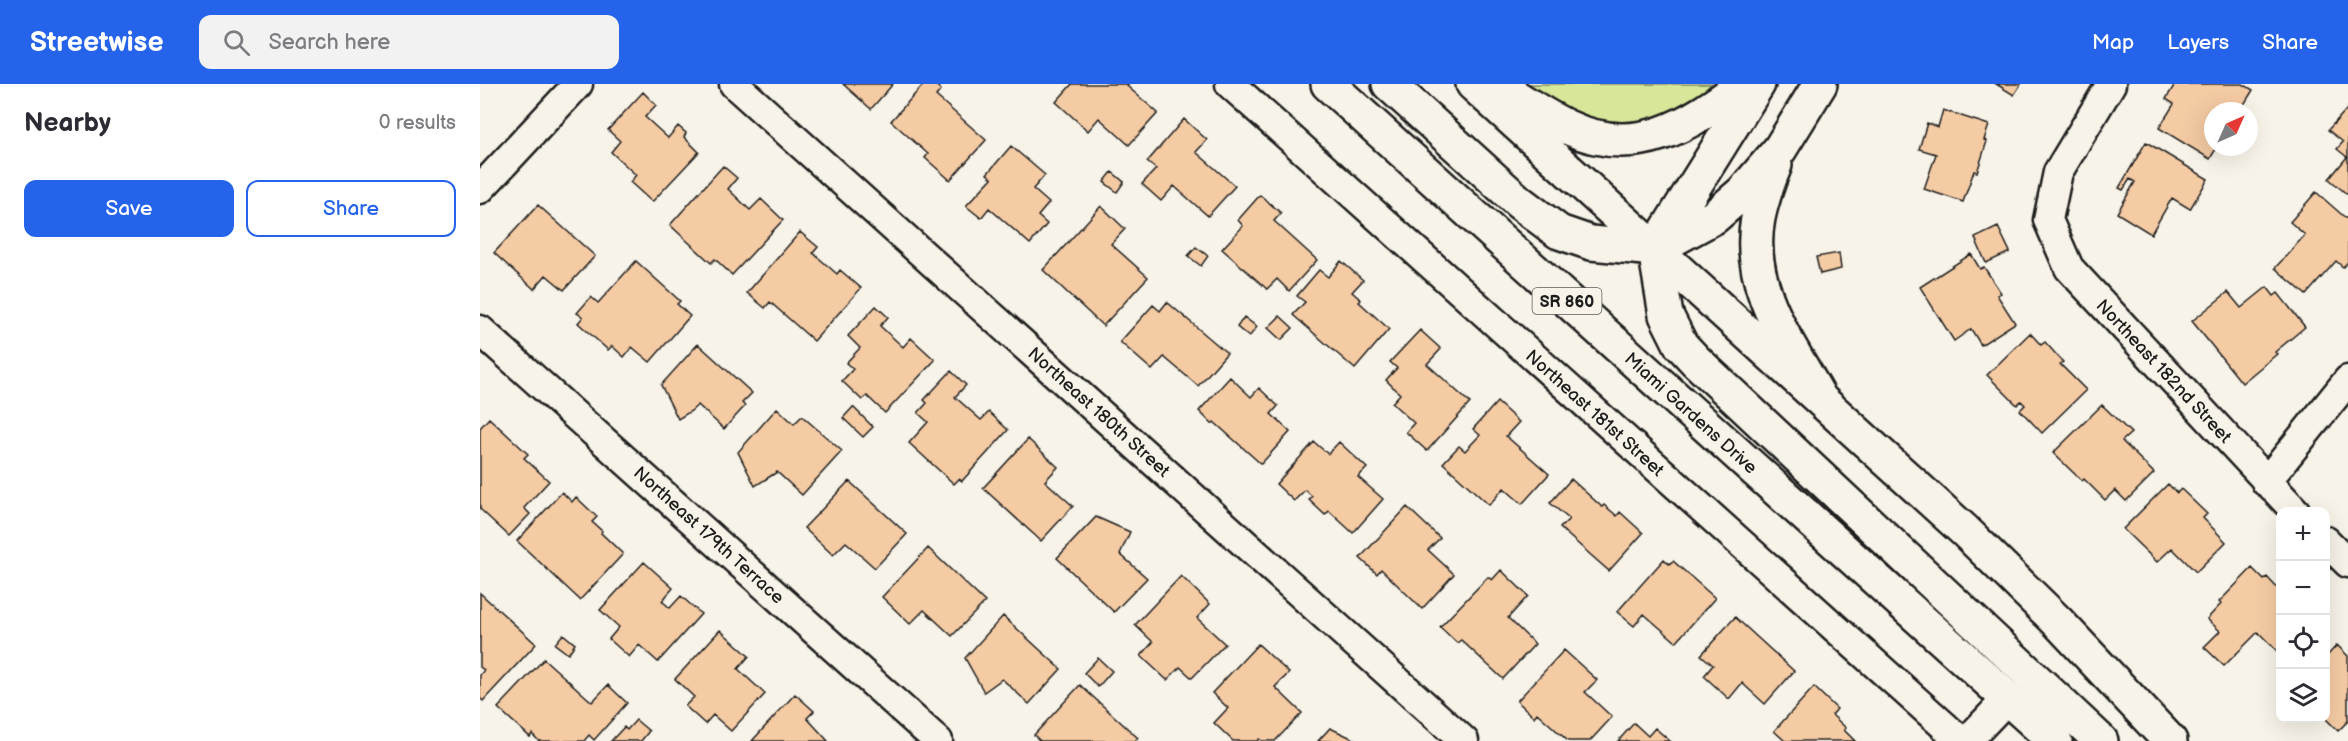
<!DOCTYPE html>
<html lang="en">
<head>
<meta charset="utf-8">
<style>
  body { margin:0; font-family:"Balsamiq Sans",sans-serif; background:#f2f2f3; color:#2b2b33 }
  .controls { position:absolute; right:18px; bottom:18px; display:grid; overflow:hidden; border-radius:12px; box-shadow:0 6px 24px #0002 }
  .controls button { width:54px; height:54px; display:grid; place-items:center; padding:0; border:0; border-bottom:2px solid #e1e1e2; background:#fff; color:#2b2b33; font:30px sans-serif }
  .compass { position:absolute; left:1724px; top:18px; width:54px; height:54px; border-radius:50%; background:#fff; box-shadow:0 6px 24px #0002; rotate:45deg }
  .list { margin:0; padding:0; list-style:none }
  h2 { display:flex; justify-content:space-between; align-items:center; height:78px; margin:0; padding:0 24px; font-size:26px }
  h2 small { font-size:20px; font-weight:400; color:#7c7c81 }
  .actions { display:flex; gap:12px; padding:18px 24px }
  .actions a { flex:1; padding:14px 0; border:2px solid #2563eb; border-radius:12px; text-align:center; font-size:21px; color:#2563eb }
  .actions .main { background:#2563eb; color:#fff }
  .icon { flex:none; width:33px; height:33px; fill:none; stroke:currentColor; stroke-width:2; stroke-linecap:round; stroke-linejoin:round }
  .map { position:relative; flex:none; width:1868px; height:657px; overflow:hidden }
  header { display:flex; align-items:center; gap:36px; box-sizing:border-box; height:84px; padding:0 30px; background:#2563eb; color:#fff }
  header strong { font-size:28px }
  nav { display:flex; gap:33px; margin-inline-start:auto; font-size:21px }
  .search { width:420px; height:54px; background:#f2f2f3; display:flex; align-items:center; gap:15px; box-sizing:border-box; padding:0 21px; border-radius:12px; color:#7c7c81; font-size:22px }
  main { display:flex }
  aside { flex:1; background:#fff }
  .map>svg:first-child { display:block }
  .green { fill:#d6e79a; stroke:#79825b; stroke-width:1.5 }
  .building { fill:#f5cba4; stroke:#1c1c1c; stroke-width:1.5 }
  .lines { fill:none; stroke-linecap:round; stroke-linejoin:round }
  .minor-casing { stroke:#1c1c1c; stroke-width:33 }
  .primary-casing { stroke:#1c1c1c; stroke-width:38 }
  .motorway-casing { stroke:#1c1c1c; stroke-width:38 }
  .minor { stroke:#f7f3e8; stroke-width:28 }
  .primary { stroke:#f7f3e8; stroke-width:33 }
  .motorway { stroke:#f7f3e8; stroke-width:33 }
  .labels { text-anchor:middle; stroke-width:5; stroke-linejoin:round; paint-order:stroke }
  .shield { fill:#f7f3e8; stroke:#5e5c59; stroke-width:1.5 }
  .shield-label { font-size:16px; font-weight:bold; fill:#1c1c1c }
  .street-label { font-size:18px; fill:#1c1c1c; stroke:#f7f3e8 }
</style>
</head>
<body>
<header>
<strong>Streetwise</strong>
<div class="search"><svg class="icon" aria-label="search" viewBox="0 0 24 24"><circle cx="10" cy="10" r="6"/><path d="M15 15l6 6"/></svg>Search here</div>
<nav><a>Map</a><a>Layers</a><a>Share</a></nav>
</header>
<main>
<aside>
<h2>Nearby<small>0 results</small></h2>
<ul class="list">
</ul>
<div class="actions"><a class="main">Save</a><a>Share</a></div>
</aside>
<div class="map">
<svg width="1868" height="657" viewBox="0 0 1868 657">
  <rect width="100%" height="100%" fill="#f7f3e8"/>
  <filter id="ink" filterUnits="userSpaceOnUse"><feTurbulence type="fractalNoise" baseFrequency=".0167" numOctaves="2"/><feDisplacementMap in="SourceGraphic" scale="12" xChannelSelector="R" yChannelSelector="G"/><feConvolveMatrix kernelMatrix="1 2 1 2 8 2 1 2 1" color-interpolation-filters="sRGB"/></filter>
  <g filter="url(#ink)">
    <path class="green" d="M1044,0H1231C1220,14 1207,22 1191,29C1177,35 1157,41 1142,40C1107,37 1072,18 1044,0Z"/>
    <path class="building" d="M363,0H413L391,25Z
      M444,0H455L461,6L456,12L506,56L470,96L445,74L448,70L411,37Z
      M592,0H649L647,2L678,29L649,61L619,34L608,47L576,18Z
      M1516,0H1541L1534,11Z
      M1695,0H1763L1773,6L1760,27H1733V63H1737L1730,75L1679,44L1694,20L1686,15Z
      M163,8L176,21L165,33L188,54L198,42L206,49L204,53L219,68L172,118L150,98L156,91L131,68L140,57L128,46Z
      M1868,24V111L1849,95L1867,73L1857,65L1863,58L1848,46Z
      M1463,26L1509,41L1504,56L1507,57L1502,73L1497,88L1494,87L1483,118L1444,105L1456,70L1439,65L1447,39L1458,43Z
      M704,35L727,56L716,68L755,102L728,132L694,102L681,117L662,100L676,85L667,78Z
      M1666,58L1728,95L1710,125L1692,114L1671,150L1637,129L1655,98L1650,95L1643,106L1639,104Z
      M531,62L565,91L553,105L569,119L558,132L567,140L550,160L509,124L501,134L486,122L512,94L507,90Z
      M243,82L257,94L248,105L270,126L281,115L303,136L252,191L235,175L231,179L190,141Z
      M632,88L644,98L637,108L624,98Z
      M1836,108L1868,136V178L1863,183L1856,177L1826,211L1795,184L1825,151L1810,138Z
      M780,111L801,129L794,137L837,176L809,207L797,195L787,205L742,165L763,142L758,136Z
      M58,121L115,172L84,206L66,191L54,205L14,169Z
      M621,122L645,145L631,160L668,193L623,242L563,186Z
      M1518,143L1530,168L1506,179L1495,154Z
      M320,148L338,163L333,169L357,190L360,186L381,204L334,257L290,218L285,224L267,209Z
      M716,163L728,172L721,182L708,172Z
      M1359,169L1361,185L1340,190L1336,173Z
      M1491,170L1500,185L1504,183L1521,209L1517,211L1535,239L1501,261L1491,245L1474,257L1440,203Z
      M156,177L200,217L197,220L210,232L170,278L152,263L144,273L132,262L128,266L98,239L103,233L97,229L111,213L118,219Z
      M861,177L883,196L872,208L881,216L879,218L909,245L875,285L813,231L825,218L817,212L839,186L848,193Z
      M1787,203L1794,212L1798,209L1825,243L1795,268L1797,270L1762,299L1712,237L1748,208L1761,224Z
      M687,218L747,269L718,302L684,273L672,286L640,258L673,221L680,227Z
      M396,222L408,233L400,242L423,263L431,254L455,276L405,329L387,312L382,316L362,297L373,285L366,279L380,264L368,252Z
      M800,232L813,244L801,256L788,244Z
      M764,233L777,243L769,253L757,243Z
      M940,246L961,265L947,280L990,319L947,367L926,348L934,339L912,319L920,310L906,296L917,284L910,278Z
      M1550,249L1561,261L1565,258L1583,278L1580,280L1606,306L1562,349L1540,326L1545,321L1541,317L1537,321L1507,291Z
      M218,260L272,309L262,319L265,322L244,345L218,321L211,327L198,335L181,301Z
      M471,287L486,301L475,313L501,336L509,328L528,346L482,397L479,395L474,400L429,359L448,338L438,329L447,319L444,316Z
      M750,293L771,313L779,304L798,322L791,330L810,348L781,380L734,338L732,340L719,327Z
      M1017,318L1039,338L1026,352L1069,390L1042,420L1024,404L1009,421L963,379L979,362L985,367L1000,351L993,345Z
      M1622,321L1651,349L1642,357L1674,389L1646,417L1635,406L1625,416L1604,395L1602,397L1573,369Z
      M373,323L393,343L383,353L363,334Z
      M297,324L314,340L322,332L362,367L322,411L297,388L275,402L258,368Z
      M9,334L48,370L44,374L69,397L44,424L50,430L29,452L0,425V344Z
      M548,355L578,383L565,397L593,422L561,457L503,404Z
      M834,358L848,370L859,358L887,384L878,393L903,415L873,449L849,427L845,431L829,416L832,412L825,406L814,417L796,400Z
      M1091,395L1122,423L1124,421L1137,432L1140,428L1163,449L1129,487L1080,444L1089,435L1070,419Z
      M369,397L427,450L395,484L366,458L353,471L324,444Z
      M1688,400L1697,409L1701,405L1727,430L1723,434L1746,458L1716,488L1692,464L1677,478L1643,445Z
      M82,408L92,418L96,413L117,433L112,438L122,447L121,449L143,470L100,516L37,457Z
      M927,423L960,454L948,466L974,490L942,525L901,485L897,490L880,474Z
      M616,433L650,448L640,470L667,494L634,528L577,474Z
      M448,464L505,518L472,552L444,526L430,540L402,513Z
      M1184,475L1189,480L1193,477L1235,514L1196,558L1164,530L1154,542L1137,528Z
      M164,478L193,504L182,517L190,524L201,512L221,530L178,578L159,561L149,573L129,555L139,543L120,526Z
      M1772,484L1784,496L1787,493L1800,507V570L1778,548L1744,582L1724,563L1740,547L1727,535L1741,520L1739,518Z
      M1021,486L1048,512L1028,534L1055,560L1023,595L981,556L977,559L960,543L1008,493L1012,496Z
      M701,492L730,520L717,534L745,560L712,594L700,583L687,596L661,572L673,558L655,541Z
      M0,509L56,560L3,617L0,614V591L4,586L0,583Z
      M523,532L581,585L549,620L522,595L504,608L485,574Z
      M1255,533L1314,587L1285,620L1262,599L1249,615L1224,592L1233,581L1221,571Z
      M240,546L269,572L258,585L285,610L251,647L233,631L225,640L205,622L214,613L195,595Z
      M83,550L95,560L88,570L75,560Z
      M778,560L809,589L795,603L822,629L795,657H782L779,655L777,657H753L734,639L748,624L732,609Z
      M1857,561L1868,572V637L1858,647L1845,634L1848,625L1846,623V573Z
      M1084,566L1117,596L1105,608L1132,633L1110,657H1088L1057,629L1054,633L1037,617Z
      M618,574L632,587L618,603L604,589Z
      M64,575L112,618L128,601L147,619L114,656L109,651L104,657H59L52,650L50,653L18,624Z
      M600,601L658,654L655,657H560L554,651Z
      M1334,603L1357,625L1352,631L1366,644L1364,646L1375,657H1305L1294,647Z
      M315,610L334,627L327,634L348,657H272Z
      M156,636L169,647L161,657H131L144,643L147,646Z
      M1154,639L1168,652L1175,644L1190,657H1138Z
      M850,644L878,657H838Z"/>
    <g class="lines">
      <g class="minor-casing">
        <path id="minor" d="M254,0L984,657
          M750,0L1481,657
          M1631,0L1578,88L1568,136L1589,184L1816,428
          M0,105L98,0
          M0,246L458,657
          M1786,398L1868,296
          M1846,457L1868,479
          M1487,657L1527,615"/>
      </g>
      <g class="primary-casing">
        <path id="primary" d="M848,0L1575,657
          M993,0L1485,447L1578,538L1690,657"/>
      </g>
      <g class="motorway-casing">
        <path id="motorway" d="M909,0L1039,118L1079,148L1111,159L1175,165L1234,133L1263,108L1300,65L1340,0
          M1015,0C1038,14 1062,31 1087,43C1157,76 1209,41 1264,0
          M1278,0L1175,165L1186,231L1201,261L1216,277L1621,657
          M1295,81C1288,98 1282,115 1278,134C1265,201 1308,258 1339,313"/>
      </g>
      <use href="#minor" class="minor"/>
      <use href="#primary" class="primary"/>
      <use href="#motorway" class="motorway"/>
    </g>
  </g>
  <g class="labels">
    <rect class="shield" x="1052.5" y="204" width="69" height="26" rx="4.5"/>
    <g class="shield-label">
      <text x="1087" y="223">SR 860</text>
    </g>
    <g class="street-label">
      <text transform="translate(1684 287) rotate(47)" y="6">Northeast 182nd Street</text>
      <text transform="translate(619 328) rotate(42)" y="6">Northeast 180th Street</text>
      <text transform="translate(1115 329) rotate(42)" y="6">Northeast 181st Street</text>
      <text transform="translate(1211 329) rotate(42)" y="6">Miami Gardens Drive</text>
      <text transform="translate(229 451) rotate(42)" y="6">Northeast 179th Terrace</text>
    </g>
  </g>
</svg>
<div class="controls">
<button>+</button>
<button>−</button>
<button><svg class="icon" aria-label="locate" viewBox="0 0 24 24"><circle cx="12" cy="12" r="6"/><path d="M12 2v4M12 18v4M2 12h4M18 12h4"/></svg></button>
<button><svg class="icon" aria-label="layers" viewBox="0 0 24 24"><path d="M12 4l9 5-9 5-9-5zM3 14l9 5 9-5"/></svg></button>
</div>
<svg class="compass" viewBox="-18 -18 36 36"><path d="M0-13l5 13h-10z" fill="#e53935"/><path d="M0 13l5-13h-10z" fill="#7c7c81"/></svg>
</div>
</main>
</body>
</html>
